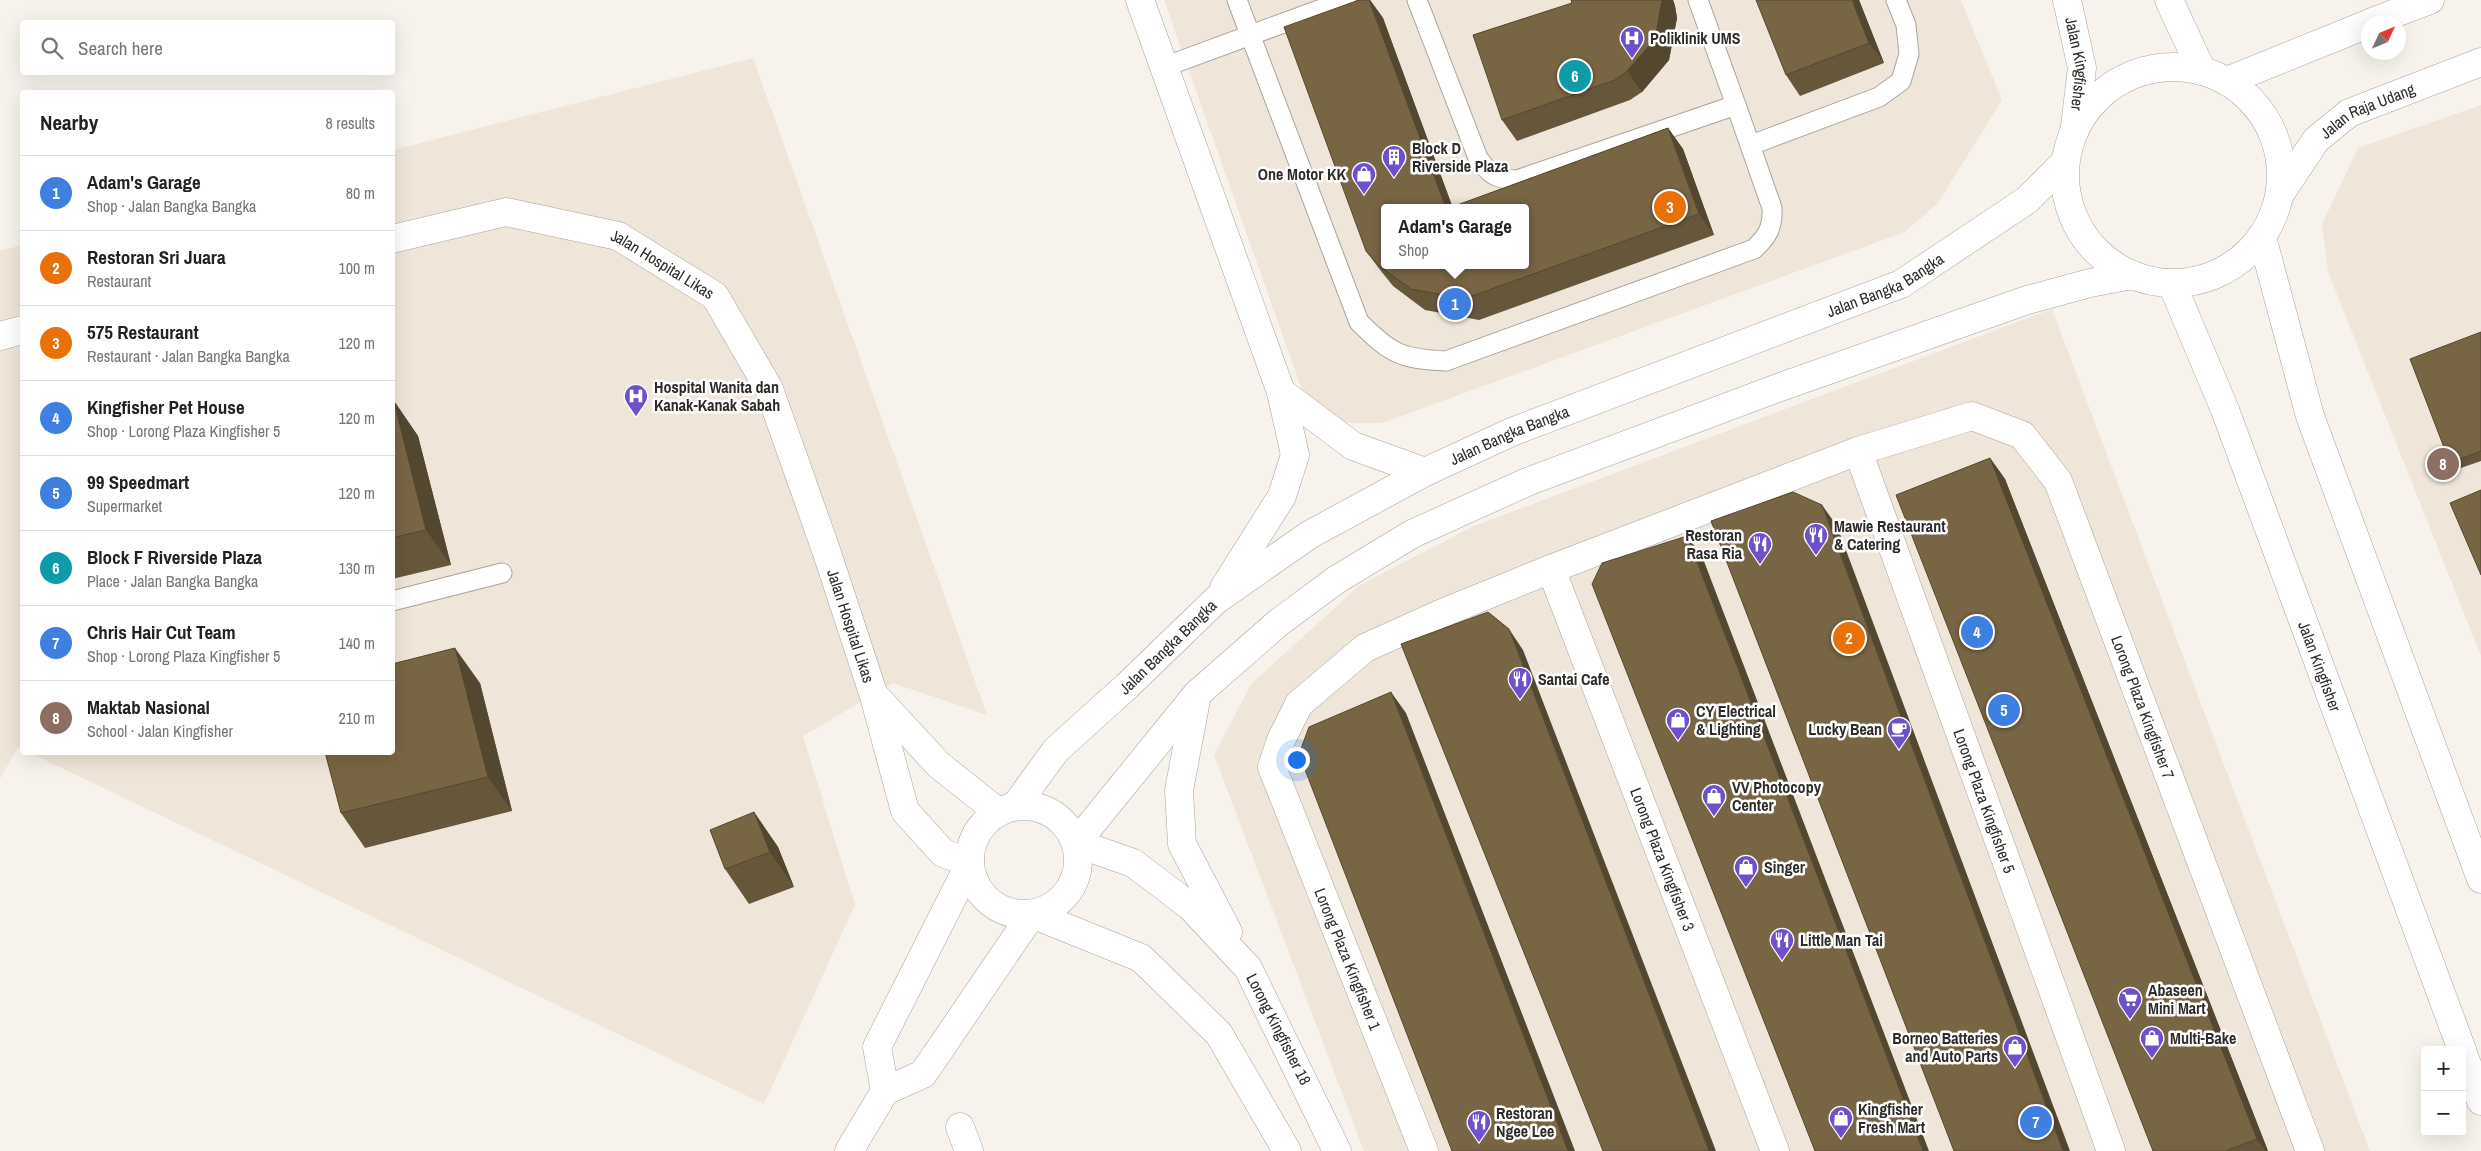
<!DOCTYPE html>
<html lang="en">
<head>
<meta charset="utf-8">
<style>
  body { margin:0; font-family:"Archivo Narrow",sans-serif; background:#f6f6f6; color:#222 }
  .controls { position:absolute; right:15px; bottom:15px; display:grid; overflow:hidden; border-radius:5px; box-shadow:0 5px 20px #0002 }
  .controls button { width:45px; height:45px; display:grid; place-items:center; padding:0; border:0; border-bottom:1px solid #e0e0e0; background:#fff; color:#222; font:25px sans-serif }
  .compass { position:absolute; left:2361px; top:15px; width:45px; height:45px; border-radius:50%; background:#fff; box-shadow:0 5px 20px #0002; rotate:46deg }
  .you { position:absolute; left:1296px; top:759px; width:18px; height:18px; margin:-12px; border:4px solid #fff; border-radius:50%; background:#1a73e8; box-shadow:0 0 0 8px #1a73e833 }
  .badge { display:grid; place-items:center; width:32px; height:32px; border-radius:50%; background:#ea580c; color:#fff; font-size:16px; font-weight:700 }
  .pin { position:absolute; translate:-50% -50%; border:2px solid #fff; box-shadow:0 1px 5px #0006 }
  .popup { position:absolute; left:1381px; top:204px; width:148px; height:65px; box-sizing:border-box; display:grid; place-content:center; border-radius:5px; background:#fff; filter:drop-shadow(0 1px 4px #0005); font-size:16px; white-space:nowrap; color:#767676 }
  .popup b { font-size:19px; color:#222 }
  .popup::after { content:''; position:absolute; left:50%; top:100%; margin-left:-10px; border:10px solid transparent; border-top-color:#fff }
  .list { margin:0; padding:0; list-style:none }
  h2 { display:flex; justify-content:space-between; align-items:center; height:65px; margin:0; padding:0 20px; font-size:21px }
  h2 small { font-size:16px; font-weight:400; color:#767676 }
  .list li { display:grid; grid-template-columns:32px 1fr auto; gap:15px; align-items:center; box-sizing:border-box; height:75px; padding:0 20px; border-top:1px solid #e0e0e0 }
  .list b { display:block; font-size:19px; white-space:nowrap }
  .list p { margin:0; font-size:16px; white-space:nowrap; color:#767676 }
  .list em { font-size:16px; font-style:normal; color:#767676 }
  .icon { flex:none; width:28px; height:28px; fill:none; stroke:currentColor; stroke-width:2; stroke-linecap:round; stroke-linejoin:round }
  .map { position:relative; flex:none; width:2481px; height:1151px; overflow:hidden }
  .search { position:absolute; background:#fff; box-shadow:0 5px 20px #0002; left:20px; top:20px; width:375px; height:55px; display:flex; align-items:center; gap:12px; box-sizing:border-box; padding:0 18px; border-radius:5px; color:#767676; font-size:19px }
  .panel { position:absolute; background:#fff; box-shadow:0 5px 20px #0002; left:20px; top:90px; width:375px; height:665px; border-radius:5px }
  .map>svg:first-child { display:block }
  .built { fill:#efe6d9; fill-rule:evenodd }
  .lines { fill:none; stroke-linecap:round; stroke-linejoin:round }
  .lane-casing { stroke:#a7a39d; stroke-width:21 }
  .street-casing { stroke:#a7a39d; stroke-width:29 }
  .lane { stroke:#fff; stroke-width:19 }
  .street { stroke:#fff; stroke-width:28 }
  .wall { fill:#67573a }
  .shaded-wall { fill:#544730 }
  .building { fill:#786544; stroke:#544730 }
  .labels { text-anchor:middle; stroke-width:5; stroke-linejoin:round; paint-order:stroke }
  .poi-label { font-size:16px; font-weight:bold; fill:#2d2c29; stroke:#fff; text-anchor:start }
  .street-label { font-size:16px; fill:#2d2c29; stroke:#fff }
</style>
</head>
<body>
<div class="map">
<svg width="2481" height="1151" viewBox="0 0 2481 1151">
  <rect width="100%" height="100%" fill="#f7f3ec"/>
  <path class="built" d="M1164,0H1961L2002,100L1938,203L1905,232L1382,423H1338L1303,393ZM1385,208H1525V265H1385Z
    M753,58L987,715L893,683L803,736L855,905L764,1104L30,753L392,752L393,150Z
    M2481,105V656L2328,272L2322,224L2358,148Z
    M22,245V749L18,747L0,779V251Z
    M2052,309L2370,1151H1364L1214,755L1251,684L1360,585L1474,526Z"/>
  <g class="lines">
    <g class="lane-casing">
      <path id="lane" d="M1237,0L1359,322C1391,354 1401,359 1446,361L1754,249C1768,236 1773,227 1772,208L1736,105
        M1417,0L1478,158C1490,175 1496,179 1517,180L1736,105L1698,0
        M1164,67L1346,0
        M1751,145L1879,97L1901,81L1909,54L1906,25L1896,0
        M392,601L502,573"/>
    </g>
    <g class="street-casing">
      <g id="street">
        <path d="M1140,0L1281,392L1295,455L1282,496L1224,588"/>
        <path id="s1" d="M2067,0L2082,68L2075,126"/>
        <path d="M2169,0L2202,71"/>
        <path d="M2372,22L2430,0"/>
        <circle cx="2173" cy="175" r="108"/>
        <path d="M2227,81L2368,24"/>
        <path id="s2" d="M2280,194L2316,140L2349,113L2481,62"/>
        <path d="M2262,237L2310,416L2481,879"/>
        <path id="s3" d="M392,239L506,212L618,236L715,296L769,389L826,550L874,696L905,811L943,853L970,863L877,1047L885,1091"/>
        <path id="s4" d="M2172,284L2225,410L2462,1050"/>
        <path d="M0,336L22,330"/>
        <path d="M1281,392L1353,446L1425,472"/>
        <path id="s5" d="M1858,451L2111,1151"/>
        <path id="s6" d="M1551,569L1775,1151"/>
        <path d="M877,698L939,765L998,812"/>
        <path d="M1196,700L1179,790L1182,844L1228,932"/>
        <path id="s7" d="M1016,805L1056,750L1127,686L1216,600L1309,535L1425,472L1514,431L1901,284L2027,200L2065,162"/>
        <circle cx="1024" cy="860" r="54"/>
        <path d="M2462,1051L2481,1101"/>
        <path d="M960,1127L969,1151"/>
        <path d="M849,1151L885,1091L923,1074L1032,914L1141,958L1219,1034L1287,1151"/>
        <path d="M1337,1151L1248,968L1190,906L1133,863L1076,843L1197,694L1278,623L1336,580L1412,534L1527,482L1775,389L2027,300L2090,283L2133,275"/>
        <path id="s8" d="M1424,1151L1272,767L1281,740L1299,704L1365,648L1440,614L1551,569L1858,451L1972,416L2022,435L2058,481L2310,1151"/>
      </g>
    </g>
    <use href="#lane" class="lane"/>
    <use href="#street" class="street"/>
  </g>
  <path class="wall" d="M1359,0H1370L1383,18L1452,207L1668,128L1683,149L1714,235L1479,320L1425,310L1393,286L1381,271L1366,251Z
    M1571,0H1673L1675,6L1677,18L1669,60L1642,92L1630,100L1517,141L1502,120L1572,3Z
    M1859,0L1884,63L1800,96L1786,75Z
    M2481,332V461L2455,470L2450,463Z
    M392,401H394L418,436L451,565L392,579Z
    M1990,458L2005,479L2268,1151H2153Z
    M480,683L512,811L365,848L341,813Z
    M754,812L778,847L794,887L749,904L725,869Z"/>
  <path class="shaded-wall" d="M1369,0H1370L1383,18L1453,208H1446Z
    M1662,0H1673L1675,6L1677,18L1669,60L1642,92L1627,71Z
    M1852,0H1859L1884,63L1869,43Z
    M1668,128L1683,149L1714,235L1699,214Z
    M394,401L418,436L451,565L426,530Z
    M1990,458L2005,479L2268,1151H2266L2257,1139Z
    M1822,505L1837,526L2070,1151H2063Z
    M1687,536L1702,556L1929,1151H1923Z
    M1509,629L1523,650L1716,1151H1709Z
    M455,648L480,683L512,811L488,777Z
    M1391,692L1406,713L1575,1151H1568Z
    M754,812L778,847L794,887L770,852Z"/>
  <path class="building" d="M1359,0H1369L1446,208H1385V265H1525V208H1449L1668,128L1699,214L1464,299L1411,289L1378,265L1366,251L1284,27Z
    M1571,0H1662L1655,39L1627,71L1615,80L1502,120L1473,35L1572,3Z
    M1756,0H1852L1869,43L1786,75Z
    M2481,332V451L2450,463L2410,359Z
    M392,401H394L426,530L392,538Z
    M1990,458L2257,1139L2225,1151H2153L1896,495Z
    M2481,490V575L2450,503Z
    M1793,492L1822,505L2063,1151H1954L1711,521Z
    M1687,536L1923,1151H1815L1592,584L1602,563Z
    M1488,612L1509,629L1709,1151H1603L1401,644Z
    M455,648L488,777L341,813L325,752H392V664Z
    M1391,692L1568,1151H1452L1299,754L1309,727Z
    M754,812L770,852L725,869L710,830Z"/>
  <defs>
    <g id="hospital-pin" transform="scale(1.25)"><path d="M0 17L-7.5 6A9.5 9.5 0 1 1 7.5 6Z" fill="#6d50ca" stroke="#fff"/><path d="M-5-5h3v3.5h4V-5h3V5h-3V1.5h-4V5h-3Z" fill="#fff"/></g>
    <g id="building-pin" transform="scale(1.25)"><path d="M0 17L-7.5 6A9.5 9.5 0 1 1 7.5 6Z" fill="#6d50ca" stroke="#fff"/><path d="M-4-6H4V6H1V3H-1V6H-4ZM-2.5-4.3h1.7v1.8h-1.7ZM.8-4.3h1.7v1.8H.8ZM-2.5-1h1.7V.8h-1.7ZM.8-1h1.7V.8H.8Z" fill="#fff"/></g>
    <g id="shop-pin" transform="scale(1.25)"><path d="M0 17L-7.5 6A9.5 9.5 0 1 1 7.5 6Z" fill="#6d50ca" stroke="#fff"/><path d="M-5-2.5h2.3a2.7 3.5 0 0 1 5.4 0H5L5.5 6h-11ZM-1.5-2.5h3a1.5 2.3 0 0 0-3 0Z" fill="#fff"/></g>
    <g id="restaurant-pin" transform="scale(1.25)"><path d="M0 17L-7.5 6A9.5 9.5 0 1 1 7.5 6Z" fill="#6d50ca" stroke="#fff"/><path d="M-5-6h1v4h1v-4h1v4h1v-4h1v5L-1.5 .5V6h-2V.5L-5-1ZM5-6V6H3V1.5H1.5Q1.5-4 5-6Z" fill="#fff"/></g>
    <g id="cafe-pin" transform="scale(1.25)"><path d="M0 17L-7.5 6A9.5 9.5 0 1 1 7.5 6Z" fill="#6d50ca" stroke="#fff"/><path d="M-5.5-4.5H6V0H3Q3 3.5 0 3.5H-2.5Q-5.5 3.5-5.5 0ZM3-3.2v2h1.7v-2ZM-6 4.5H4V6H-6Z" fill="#fff"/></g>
    <g id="supermarket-pin" transform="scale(1.25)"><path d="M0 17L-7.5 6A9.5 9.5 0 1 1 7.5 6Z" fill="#6d50ca" stroke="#fff"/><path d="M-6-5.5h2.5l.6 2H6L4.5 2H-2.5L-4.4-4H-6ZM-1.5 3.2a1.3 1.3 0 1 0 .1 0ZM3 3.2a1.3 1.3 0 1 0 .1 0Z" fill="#fff"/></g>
  </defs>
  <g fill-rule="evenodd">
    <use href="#hospital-pin" x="1632" y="38"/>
    <use href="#building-pin" x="1394" y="157"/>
    <use href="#shop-pin" x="1364" y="174"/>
    <use href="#hospital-pin" x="636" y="396"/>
    <use href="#restaurant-pin" x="1816" y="535"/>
    <use href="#restaurant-pin" x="1760" y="544"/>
    <use href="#restaurant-pin" x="1520" y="679"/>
    <use href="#shop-pin" x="1678" y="720"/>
    <use href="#cafe-pin" x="1899" y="729"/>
    <use href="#shop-pin" x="1714" y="796"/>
    <use href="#shop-pin" x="1746" y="867"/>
    <use href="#restaurant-pin" x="1782" y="940"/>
    <use href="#supermarket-pin" x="2130" y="999"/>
    <use href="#shop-pin" x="2152" y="1038"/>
    <use href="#shop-pin" x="2015" y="1047"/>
    <use href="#shop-pin" x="1841" y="1118"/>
    <use href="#restaurant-pin" x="1479" y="1122"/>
  </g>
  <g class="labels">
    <g class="poi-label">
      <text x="1650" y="44">Poliklinik UMS</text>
      <text x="1412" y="154">Block D<tspan x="1412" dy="18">Riverside Plaza</tspan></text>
      <text x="1346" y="180" text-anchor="end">One Motor KK</text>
      <text x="654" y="393">Hospital Wanita dan<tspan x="654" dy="18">Kanak-Kanak Sabah</tspan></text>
      <text x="1834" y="532">Mawie Restaurant<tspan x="1834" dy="18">&amp; Catering</tspan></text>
      <text x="1742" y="541" text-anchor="end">Restoran<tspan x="1742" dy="18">Rasa Ria</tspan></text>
      <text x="1538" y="685">Santai Cafe</text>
      <text x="1696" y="717">CY Electrical<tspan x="1696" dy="18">&amp; Lighting</tspan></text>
      <text x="1882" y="735" text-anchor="end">Lucky Bean</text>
      <text x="1732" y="793">VV Photocopy<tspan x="1732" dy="18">Center</tspan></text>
      <text x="1764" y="873">Singer</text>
      <text x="1800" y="946">Little Man Tai</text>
      <text x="2148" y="996">Abaseen<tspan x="2148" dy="18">Mini Mart</tspan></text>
      <text x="1998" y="1044" text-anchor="end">Borneo Batteries<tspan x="1998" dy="18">and Auto Parts</tspan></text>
      <text x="2170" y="1044">Multi-Bake</text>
      <text x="1858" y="1115">Kingfisher<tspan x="1858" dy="18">Fresh Mart</tspan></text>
      <text x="1496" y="1119">Restoran<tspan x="1496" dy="18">Ngee Lee</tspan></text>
    </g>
    <g class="street-label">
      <text dy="6" stroke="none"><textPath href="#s1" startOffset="65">Jalan Kingfisher</textPath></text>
      <text dy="6" stroke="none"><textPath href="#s2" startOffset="125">Jalan Raja Udang</textPath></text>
      <text dy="6" stroke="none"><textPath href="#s3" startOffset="284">Jalan Hospital Likas</textPath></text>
      <text dy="6" stroke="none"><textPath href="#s7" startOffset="1030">Jalan Bangka Bangka</textPath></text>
      <text dy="6" stroke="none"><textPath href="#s7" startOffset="625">Jalan Bangka Bangka</textPath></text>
      <text dy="6" stroke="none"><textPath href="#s3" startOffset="704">Jalan Hospital Likas</textPath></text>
      <text dy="6" stroke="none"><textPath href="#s7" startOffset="220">Jalan Bangka Bangka</textPath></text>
      <text dy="6" stroke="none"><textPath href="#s4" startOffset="410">Jalan Kingfisher</textPath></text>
      <text dy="6" stroke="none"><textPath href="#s8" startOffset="1572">Lorong Plaza Kingfisher 7</textPath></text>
      <text dy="6" stroke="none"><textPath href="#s5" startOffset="372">Lorong Plaza Kingfisher 5</textPath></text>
      <text dy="6" stroke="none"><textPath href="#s6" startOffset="311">Lorong Plaza Kingfisher 3</textPath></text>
      <text transform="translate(1348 959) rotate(68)" y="6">Lorong Plaza Kingfisher 1</text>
      <text transform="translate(1279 1029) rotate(63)" y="6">Lorong Kingfisher 18</text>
    </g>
  </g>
</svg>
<div class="controls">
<button>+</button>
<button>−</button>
</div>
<svg class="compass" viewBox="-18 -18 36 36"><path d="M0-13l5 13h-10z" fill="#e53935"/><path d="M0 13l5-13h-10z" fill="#767676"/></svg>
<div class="you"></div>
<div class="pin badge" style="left:1455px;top:304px;background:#3f7fe0">1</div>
<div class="popup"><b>Adam's Garage</b>Shop</div>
<div class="pin badge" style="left:1849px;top:638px;background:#e8710a">2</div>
<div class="pin badge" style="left:1670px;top:207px;background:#e8710a">3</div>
<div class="pin badge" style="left:1977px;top:632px;background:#3f7fe0">4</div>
<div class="pin badge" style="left:2004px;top:710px;background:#3f7fe0">5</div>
<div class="pin badge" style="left:1575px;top:76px;background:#0f9aa8">6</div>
<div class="pin badge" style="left:2036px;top:1122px;background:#3f7fe0">7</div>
<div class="pin badge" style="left:2443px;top:464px;background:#8d6e63">8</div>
<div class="search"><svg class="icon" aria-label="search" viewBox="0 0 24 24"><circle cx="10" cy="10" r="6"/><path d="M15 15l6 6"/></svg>Search here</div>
<section class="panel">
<h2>Nearby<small>8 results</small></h2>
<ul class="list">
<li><span class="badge" style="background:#3f7fe0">1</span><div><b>Adam's Garage</b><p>Shop · Jalan Bangka Bangka</p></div><em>80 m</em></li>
<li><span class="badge" style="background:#e8710a">2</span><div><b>Restoran Sri Juara</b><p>Restaurant</p></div><em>100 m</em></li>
<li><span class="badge" style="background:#e8710a">3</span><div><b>575 Restaurant</b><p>Restaurant · Jalan Bangka Bangka</p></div><em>120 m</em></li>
<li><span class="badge" style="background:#3f7fe0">4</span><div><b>Kingfisher Pet House</b><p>Shop · Lorong Plaza Kingfisher 5</p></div><em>120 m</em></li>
<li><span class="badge" style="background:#3f7fe0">5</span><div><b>99 Speedmart</b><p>Supermarket</p></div><em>120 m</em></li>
<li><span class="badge" style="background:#0f9aa8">6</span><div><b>Block F Riverside Plaza</b><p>Place · Jalan Bangka Bangka</p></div><em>130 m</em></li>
<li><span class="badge" style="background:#3f7fe0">7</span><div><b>Chris Hair Cut Team</b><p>Shop · Lorong Plaza Kingfisher 5</p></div><em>140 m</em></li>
<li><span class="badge" style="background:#8d6e63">8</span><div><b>Maktab Nasional</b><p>School · Jalan Kingfisher</p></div><em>210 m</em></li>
</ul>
</section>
</div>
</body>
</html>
